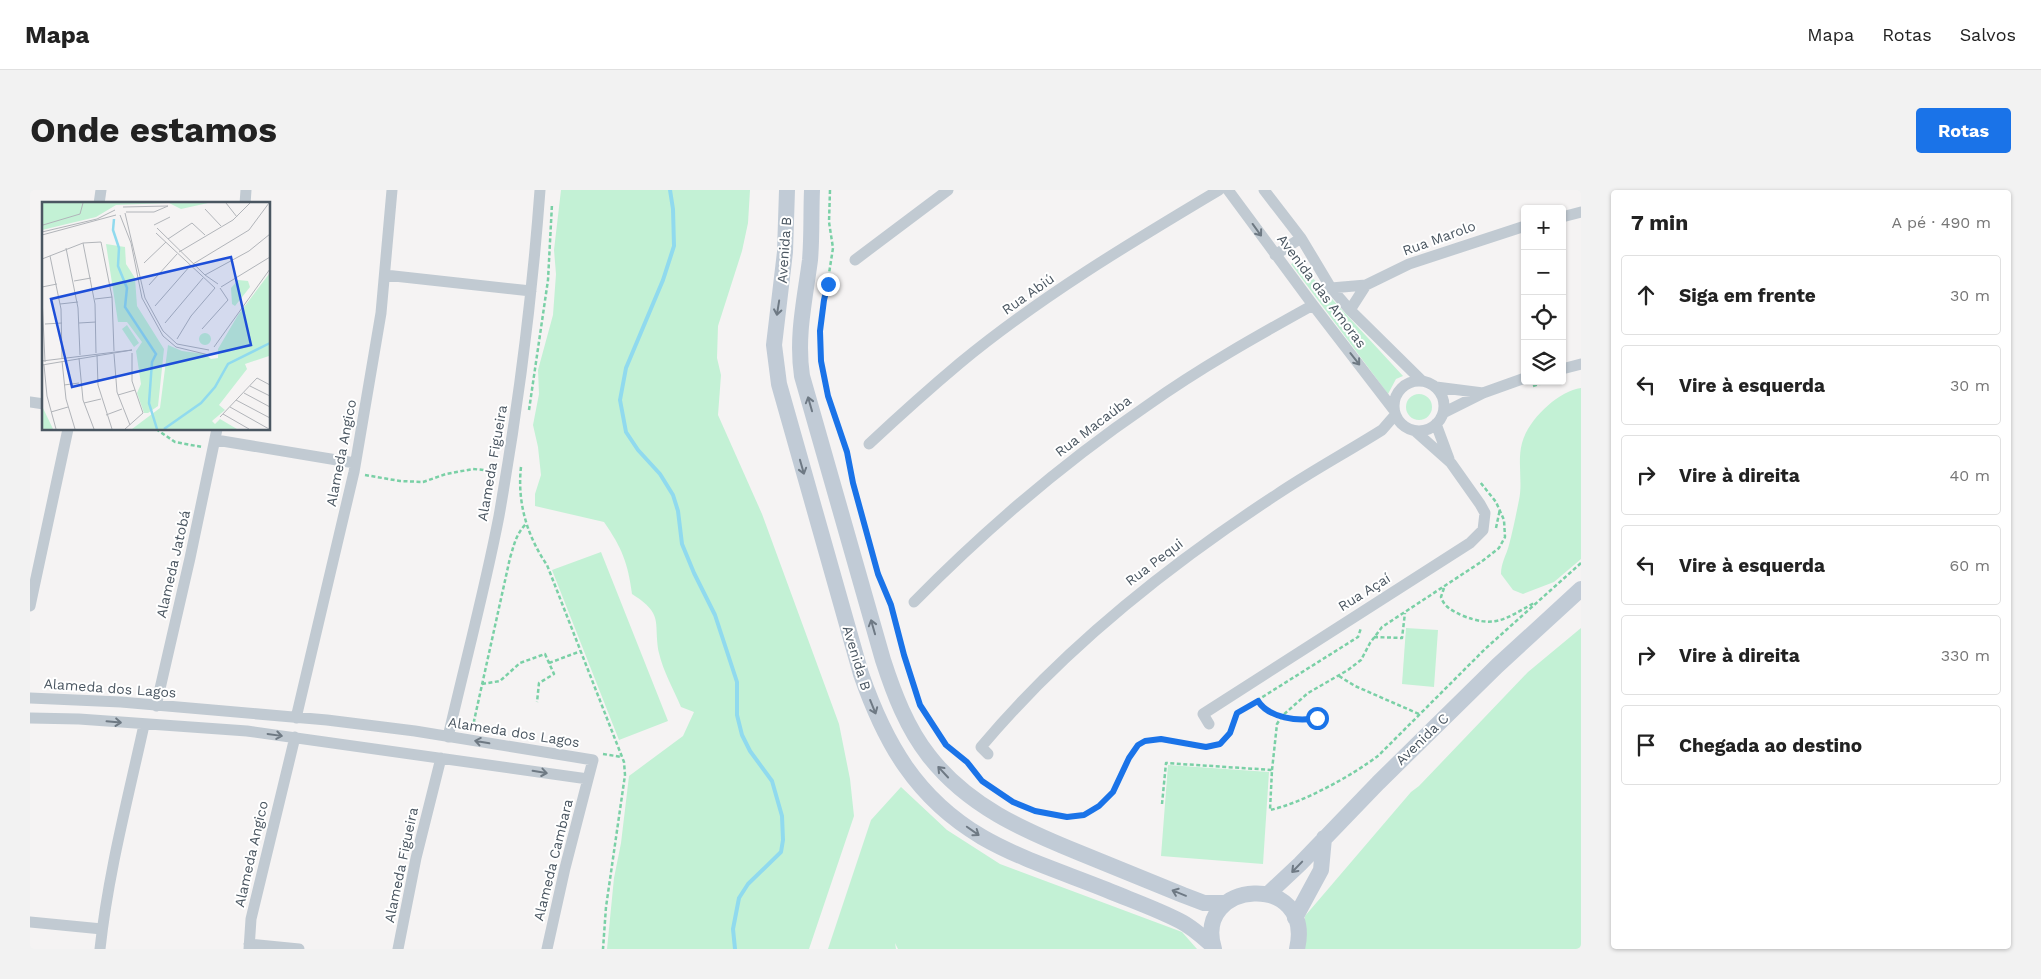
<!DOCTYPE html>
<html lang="pt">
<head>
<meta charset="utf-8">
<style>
  body { margin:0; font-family:"Work Sans",sans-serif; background:#f2f2f2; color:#222 }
  .controls { position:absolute; right:15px; top:15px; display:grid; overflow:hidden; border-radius:5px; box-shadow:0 1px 4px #0004 }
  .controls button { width:45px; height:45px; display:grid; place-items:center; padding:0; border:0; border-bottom:1px solid #e0e0e0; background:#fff; color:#222; font:25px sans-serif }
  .stop { position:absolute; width:15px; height:15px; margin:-11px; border:4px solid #1a73e8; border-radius:50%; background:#fff }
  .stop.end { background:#1a73e8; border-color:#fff; box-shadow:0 1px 5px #0008 }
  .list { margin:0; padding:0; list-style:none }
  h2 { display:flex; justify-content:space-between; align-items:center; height:65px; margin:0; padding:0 20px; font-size:21px }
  h2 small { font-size:16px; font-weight:400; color:#767676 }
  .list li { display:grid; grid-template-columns:32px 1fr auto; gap:15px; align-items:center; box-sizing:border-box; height:80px; margin:0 10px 10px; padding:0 10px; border:1px solid #e0e0e0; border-radius:5px }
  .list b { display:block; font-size:19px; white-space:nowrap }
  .list em { font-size:16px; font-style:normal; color:#767676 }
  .icon { flex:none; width:28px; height:28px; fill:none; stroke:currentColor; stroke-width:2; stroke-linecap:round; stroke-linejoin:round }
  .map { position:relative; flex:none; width:1551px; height:759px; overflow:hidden; border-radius:5px }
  header { display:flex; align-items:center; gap:30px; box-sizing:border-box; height:70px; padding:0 25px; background:#fff; border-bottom:1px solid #e0e0e0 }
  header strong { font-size:24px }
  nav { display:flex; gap:28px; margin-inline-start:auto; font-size:18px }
  .intro { display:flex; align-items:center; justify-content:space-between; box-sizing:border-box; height:120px; padding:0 30px }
  h1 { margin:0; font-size:35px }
  .button { padding:12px 22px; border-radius:5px; background:#1a73e8; color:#fff; font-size:18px; font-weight:700 }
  main { display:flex; gap:30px; padding:0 30px }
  aside { flex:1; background:#fff; border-radius:5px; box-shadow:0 1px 4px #0004 }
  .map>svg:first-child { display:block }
  .green { fill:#c3f1d5 }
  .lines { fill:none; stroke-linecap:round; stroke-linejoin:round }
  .stream { stroke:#90daee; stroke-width:4 }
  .path { stroke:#7ad0a6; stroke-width:2.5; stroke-dasharray:4 2.5; stroke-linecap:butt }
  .street { stroke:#c1cad2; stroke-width:11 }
  .secondary { stroke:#c1cbd6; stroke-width:16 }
  .oneway { stroke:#6e7983 }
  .oneway2 { stroke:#6e7984 }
  .route { stroke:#1a73e8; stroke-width:6 }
  .labels { text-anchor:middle; stroke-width:4; stroke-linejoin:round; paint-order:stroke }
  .street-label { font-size:14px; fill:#4a5661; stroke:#fff }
  .inset-river { fill:none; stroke:#90daee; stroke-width:2.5 }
  .inset-road { fill:none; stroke:#b1b4b9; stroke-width:1 }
  .view { fill:#1d4ed8; fill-opacity:0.15; stroke:#1d4ed8; stroke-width:2.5 }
  .inset-edge { fill:none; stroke:#4a5661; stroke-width:2.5 }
</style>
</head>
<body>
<header>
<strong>Mapa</strong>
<nav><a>Mapa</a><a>Rotas</a><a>Salvos</a></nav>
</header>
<div class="intro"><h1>Onde estamos</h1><a class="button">Rotas</a></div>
<main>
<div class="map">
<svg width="1551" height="759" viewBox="0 0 1551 759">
  <rect width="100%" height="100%" fill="#f5f3f3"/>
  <path class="green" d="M531,0H720L718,33L712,61L688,136L687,168L691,185L688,225L732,324L809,534L820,589L824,626L779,759H577L584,688L591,653L599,586L653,546L664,522L651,517C644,500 633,481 629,463C623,432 635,425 602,404C598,373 592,358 574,332L505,316V304L511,285L508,257L503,235L509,204L508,180L523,125L526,84L524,60Z
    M1267,71L1373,186L1366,189L1358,204L1261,74Z
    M1551,198V369L1524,392L1493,404L1483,400L1471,384C1471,373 1476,366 1479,355C1483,340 1486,325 1489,310C1493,292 1487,272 1492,253C1498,230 1528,201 1551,198Z
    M1376 217a13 13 0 1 1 26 0a13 13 0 1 1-26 0Z
    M571,362L638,531L589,550L522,380Z
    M1376,438L1408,440L1404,497L1372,494Z
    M1551,438V759H1274L1275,726L1381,602L1389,596L1498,482Z
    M1138,575L1239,582L1233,674L1131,666Z
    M871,597L917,640L970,674L1152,742L1167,759H868L865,753L866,759H798L841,630Z"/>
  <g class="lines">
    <path class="stream" d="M640,0L643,19L644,56L633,90L596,178L590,210L596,242L608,260L630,284L643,305L648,321L652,354L664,383L685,425L707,492V525L712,545L720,561L742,591L752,626L753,650L751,662L718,694L709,708L703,739L705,759"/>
    <path class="path" d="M800,0L799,32L803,58L790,141L791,171L794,190L798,206L817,262L823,293L848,383L861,415L885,503L890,515L916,555L937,571L952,591L983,612L1005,621L1025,625L1046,626L1063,621L1083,602L1099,569L1108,555L1115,551L1131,549L1166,556L1182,557L1196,549L1207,523L1328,447L1331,438
      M1503,196L1520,191
      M499,220L518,90L522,14
      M126,239L145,252L172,257
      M491,277C487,312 497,346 517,375L594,572L595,585L576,717L573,759
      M335,285L370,291L393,292L416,284L443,279L465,281
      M1466,338L1470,319
      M1414,398L1411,407C1414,417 1423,421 1431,425C1465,439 1475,429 1504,413
      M1344,447L1372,448L1375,423
      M519,473L551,461
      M1309,486L1325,496L1389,524
      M452,494L470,491L490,473L515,464L524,484L509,493L507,512
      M1228,511C1240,529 1274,535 1292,524
      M446,539L444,531L480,368C484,355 486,344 496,334
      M573,564L592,567
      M1242,580L1247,534L1252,526L1278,503L1318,480L1331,470L1340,453L1352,437L1451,372L1469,358L1475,347L1474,330L1466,312L1450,292
      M1132,614L1136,573L1242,580L1240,620C1272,613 1322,586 1349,565L1455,459L1551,373"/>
    <path class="street" d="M1198,0L1283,115L1363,219
      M1234,0L1271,48L1301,98L1320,120L1392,191
      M69,14L71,0
      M215,14L216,0
      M1532,27L1551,22
      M1245,65L1271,48
      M825,70L918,0
      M355,85L501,101
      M1301,98L1336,95L1379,74L1495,36
      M1320,120L1336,95
      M1532,179L1551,174
      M1364 216a25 25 0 1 1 50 0a25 25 0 1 1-50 0Z
      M1406,197L1453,203
      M0,212L14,214
      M1413,223L1453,203L1495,188
      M1406,234L1419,269
      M186,250L325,273
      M839,254C869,226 899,199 930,173C1010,107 1100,53 1189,0
      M884,412C956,339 1033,273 1118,215C1170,178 1227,146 1283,115
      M0,416L38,239
      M0,508L91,512L297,530L385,541L563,570L558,589L217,541L49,529L0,528
      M126,516L160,368L187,239
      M266,528L324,282L351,123L362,0
      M1179,534L1173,524L1440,353L1453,340L1455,323L1450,314L1421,273L1385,241
      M418,547C435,473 455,399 469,326C488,218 502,109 510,0
      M958,564L951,557C1035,457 1137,376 1246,305C1280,282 1317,262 1352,240L1365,225
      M0,732L72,739
      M219,754L269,759
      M70,759C78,684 98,608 114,535
      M219,759L221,729L265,547
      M368,759L386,668L411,568
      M517,759L535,678L558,589"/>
    <path class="secondary" d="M757,0L755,62L744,155L749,194L831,484C855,553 886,608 952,647C990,669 1035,683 1077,700C1101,710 1127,719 1150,731C1162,737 1173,747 1183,756
      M782,0C781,23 782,47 780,70C775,109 766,146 772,186L853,470C864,504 877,538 899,566C938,616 993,640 1050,663C1084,677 1118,691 1153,705L1174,713H1196
      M1238,704L1270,674L1348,593L1467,476L1551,399
      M1265,728L1291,680L1294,648
      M1184,759C1162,689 1285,681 1267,759"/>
  </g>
  <defs><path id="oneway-shaft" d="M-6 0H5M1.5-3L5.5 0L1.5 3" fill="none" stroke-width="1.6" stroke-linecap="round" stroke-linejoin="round" transform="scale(1.25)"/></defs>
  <g class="oneway">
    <use href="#oneway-shaft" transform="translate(1227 40) rotate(54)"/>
    <use href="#oneway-shaft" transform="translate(1325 169) rotate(52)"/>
    <use href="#oneway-shaft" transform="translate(84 532) rotate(5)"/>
    <use href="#oneway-shaft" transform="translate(245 545) rotate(8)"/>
    <use href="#oneway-shaft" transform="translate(452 552) rotate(-170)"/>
    <use href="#oneway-shaft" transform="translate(510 582) rotate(9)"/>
  </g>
  <g class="oneway2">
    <use href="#oneway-shaft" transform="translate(748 118) rotate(99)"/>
    <use href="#oneway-shaft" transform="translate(780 214) rotate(-106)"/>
    <use href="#oneway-shaft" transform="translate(772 277) rotate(74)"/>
    <use href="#oneway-shaft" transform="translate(843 437) rotate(-106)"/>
    <use href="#oneway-shaft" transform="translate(843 517) rotate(68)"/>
    <use href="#oneway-shaft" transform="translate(913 582) rotate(-133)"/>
    <use href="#oneway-shaft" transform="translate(943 641) rotate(35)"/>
    <use href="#oneway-shaft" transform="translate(1267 677) rotate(134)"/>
    <use href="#oneway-shaft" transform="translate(1149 703) rotate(-158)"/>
  </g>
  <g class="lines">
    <path class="route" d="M798,94L794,110L790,141L791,171L798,206L817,262L823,293L848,384L861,415L874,465L890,515L916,555L937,572L952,591L983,612L1005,621L1037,627L1054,625L1069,616L1083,602L1099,568L1108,555L1115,551L1131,549L1176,557L1190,554L1200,543L1207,523L1228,511C1239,528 1268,532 1287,528"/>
  </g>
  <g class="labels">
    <g class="street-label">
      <text transform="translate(1409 48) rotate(-20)" y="5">Rua Marolo</text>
      <text transform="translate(754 60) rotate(-86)" y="5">Avenida B</text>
      <text transform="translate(1292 101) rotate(53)" y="5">Avenida das Amoras</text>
      <text transform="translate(998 104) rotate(-35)" y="5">Rua Abiú</text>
      <text transform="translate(1063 236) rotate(-37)" y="5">Rua Macaúba</text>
      <text transform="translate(311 263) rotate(-79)" y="5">Alameda Angico</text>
      <text transform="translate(462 273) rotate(-80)" y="5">Alameda Figueira</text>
      <text transform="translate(1124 372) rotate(-37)" y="5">Rua Pequi</text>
      <text transform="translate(143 374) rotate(-77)" y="5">Alameda Jatobá</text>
      <text transform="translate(1334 402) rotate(-32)" y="5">Rua Açaí</text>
      <text transform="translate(827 468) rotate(73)" y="5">Avenida B</text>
      <text transform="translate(80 498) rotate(4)" y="5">Alameda dos Lagos</text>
      <text transform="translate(484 542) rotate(9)" y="5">Alameda dos Lagos</text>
      <text transform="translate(1392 549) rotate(-44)" y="5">Avenida C</text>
      <text transform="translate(221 664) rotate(-77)" y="5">Alameda Angico</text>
      <text transform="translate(523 670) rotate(-76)" y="5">Alameda Cambara</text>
      <text transform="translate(371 675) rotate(-78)" y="5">Alameda Figueira</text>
    </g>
  </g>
  <g transform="translate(12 12)">
    <rect width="228" height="228" fill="#f5f3f3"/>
    <path d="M0,1H166L139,7L127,1L74,3L54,15L0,28ZM64,42L83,45L84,62L93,76L95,104L122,147L116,204L106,211H102L95,191L99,182L94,149L100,140L85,120H76ZM227,72V154L203,162L205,167L177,203L183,208L170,219L173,222L178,217L195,227H90L118,206L126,143L140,149L163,152L169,157L176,156V147L196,113ZM196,78L206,79L208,85L193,104L190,102L189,86ZM85,123L97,141L92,145L80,127ZM157 137a6 6 0 1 1 12 0a6 6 0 1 1-12 0ZM0,188V204L11,227H0Z" fill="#c3f1d5"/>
    <path class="inset-river" d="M72,17L71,28L77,46L76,64L85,86L83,105L114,152L110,160L107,201L115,227M122,227L159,201L173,185L186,162L228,141"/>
    <path class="inset-road" d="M184,1L195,15M81,5L126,4L112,10H84M163,7L179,24M83,11L103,96L121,129L135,142L167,148M78,13L89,41L100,96L121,134L134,145L167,153M1,23L38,12L41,1M112,23L128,15M115,26L163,73L176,82M0,30L55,17L73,8M114,31L173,86M0,33L74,13M126,37L150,21L163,33M41,41L53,102L54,151M24,46L36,106L38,153M137,50L191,18L208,1M8,54L19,107L20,156M0,57L41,41L59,40L70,95L72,149M102,61L124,40M151,62L207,28L227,1M163,73L207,49L228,32M32,79L49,76M107,83L135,52M0,85L15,82M179,85L228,55M0,95L3,160M53,97L70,95M18,102L36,100M113,104L148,64M37,121L54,120M123,121L161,76M3,122L20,121M160,127L186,98L178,86M135,137L149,114L173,86M172,145L228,67M72,152L75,190L88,223M55,153L56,183L70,227M37,156L41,198L52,227M0,159L90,148L0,163M20,159L24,197L33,227M2,163L5,194L14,227M55,178L72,176M22,183L37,181M208,184L228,194M202,191L228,205M76,193L93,188M194,198L228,216M42,201L59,197M188,205L227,227M9,210L26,205M181,212L207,227M64,213L80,207M178,215L215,176L228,183M83,227L101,211L90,179V151"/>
    <path class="view" d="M189,55L209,143L30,185L9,97Z"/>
    <rect width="228" height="228" class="inset-edge"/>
  </g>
</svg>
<div class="controls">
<button>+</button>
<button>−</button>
<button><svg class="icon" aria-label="locate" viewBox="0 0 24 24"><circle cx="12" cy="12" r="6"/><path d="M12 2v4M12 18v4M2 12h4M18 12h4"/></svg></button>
<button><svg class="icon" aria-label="layers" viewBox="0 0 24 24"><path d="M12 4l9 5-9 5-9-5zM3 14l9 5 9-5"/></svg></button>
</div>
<div class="stop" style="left:1287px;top:528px"></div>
<div class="stop end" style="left:798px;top:94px"></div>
</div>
<aside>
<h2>7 min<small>A pé · 490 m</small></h2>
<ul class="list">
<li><svg class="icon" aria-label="ahead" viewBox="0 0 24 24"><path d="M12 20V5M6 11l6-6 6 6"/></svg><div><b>Siga em frente</b></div><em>30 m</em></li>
<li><svg class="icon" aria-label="left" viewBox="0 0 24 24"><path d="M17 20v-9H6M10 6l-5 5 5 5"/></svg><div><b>Vire à esquerda</b></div><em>30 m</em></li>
<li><svg class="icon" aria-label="right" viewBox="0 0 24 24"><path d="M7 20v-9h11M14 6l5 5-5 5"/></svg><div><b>Vire à direita</b></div><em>40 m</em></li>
<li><svg class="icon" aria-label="left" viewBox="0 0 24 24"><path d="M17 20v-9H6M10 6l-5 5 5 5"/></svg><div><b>Vire à esquerda</b></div><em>60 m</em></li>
<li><svg class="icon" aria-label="right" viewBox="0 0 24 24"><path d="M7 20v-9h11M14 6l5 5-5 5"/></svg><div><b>Vire à direita</b></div><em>330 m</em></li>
<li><svg class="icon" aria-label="arrive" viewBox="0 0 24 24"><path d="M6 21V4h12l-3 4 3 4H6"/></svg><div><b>Chegada ao destino</b></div></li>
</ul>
</aside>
</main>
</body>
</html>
